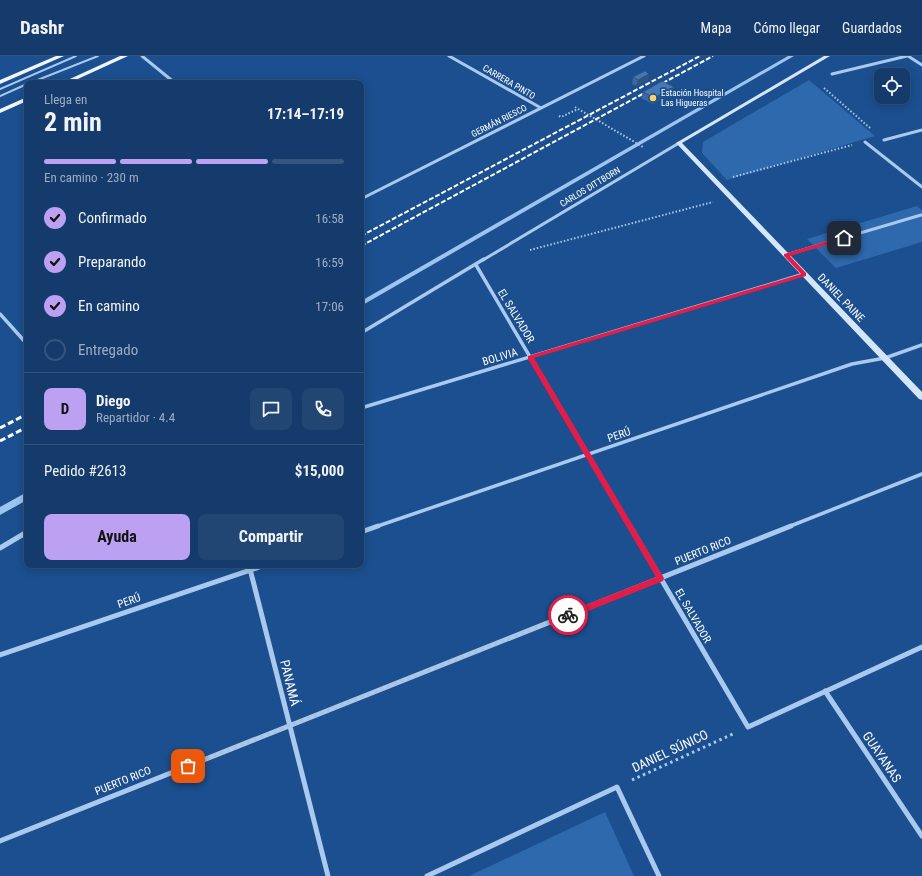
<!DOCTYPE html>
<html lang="es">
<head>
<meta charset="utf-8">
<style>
  :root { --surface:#143b6b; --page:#214673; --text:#f1f3f6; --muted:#9dadc1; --line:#33557e; --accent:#bca0f2 }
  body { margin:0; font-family:"Roboto Condensed",sans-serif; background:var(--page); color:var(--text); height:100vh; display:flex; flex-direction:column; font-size:15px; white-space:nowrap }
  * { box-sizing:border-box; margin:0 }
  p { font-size:13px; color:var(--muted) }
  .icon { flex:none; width:22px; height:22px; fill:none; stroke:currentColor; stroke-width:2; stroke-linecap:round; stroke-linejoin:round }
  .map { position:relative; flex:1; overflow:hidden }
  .panel { position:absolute; left:24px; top:24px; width:340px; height:488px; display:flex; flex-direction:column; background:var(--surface); border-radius:8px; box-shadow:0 2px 10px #0003,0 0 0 1px var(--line) }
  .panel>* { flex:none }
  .controls { position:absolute; left:874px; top:12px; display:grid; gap:8px }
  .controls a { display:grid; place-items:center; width:36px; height:36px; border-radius:8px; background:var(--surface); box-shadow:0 2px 10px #0003,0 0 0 1px var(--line); font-size:20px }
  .pin { position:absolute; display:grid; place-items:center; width:34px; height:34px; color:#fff; margin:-17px; border-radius:8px; box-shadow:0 2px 6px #0006 }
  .courier { position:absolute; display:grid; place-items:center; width:40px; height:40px; margin:-20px; border:3px solid #e11d48; border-radius:50%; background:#fff; color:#222; box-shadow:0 1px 5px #0007 }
  .overview em { font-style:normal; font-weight:700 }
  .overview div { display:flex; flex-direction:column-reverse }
  .overview { display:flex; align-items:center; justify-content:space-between; height:68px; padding:0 20px }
  h1 { font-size:26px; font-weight:700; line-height:30px }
  .bar { display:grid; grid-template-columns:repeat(4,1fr); gap:6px 4px; align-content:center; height:48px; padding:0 20px }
  .bar i { height:5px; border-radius:3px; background:var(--line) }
  .bar .selected { background:var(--accent) }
  .bar p { grid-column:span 4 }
  .line { display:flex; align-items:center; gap:10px; padding:0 20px; border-top:1px solid var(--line) }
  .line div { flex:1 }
  .round { display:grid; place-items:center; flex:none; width:42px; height:42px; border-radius:8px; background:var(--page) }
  ol { padding:0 20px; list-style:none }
  li { display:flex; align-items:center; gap:12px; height:44px }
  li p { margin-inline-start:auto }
  li .icon { padding:4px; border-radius:50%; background:var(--accent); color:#111; stroke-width:4 }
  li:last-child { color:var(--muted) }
  li i { width:22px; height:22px; border:2px solid var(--line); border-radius:50% }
  .action { display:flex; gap:8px; margin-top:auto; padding:8px 20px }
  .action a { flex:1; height:46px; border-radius:8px; background:var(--accent); color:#111; font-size:16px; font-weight:700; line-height:46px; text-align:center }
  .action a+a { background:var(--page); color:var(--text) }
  header { display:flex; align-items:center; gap:24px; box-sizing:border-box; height:56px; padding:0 20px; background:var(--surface); border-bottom:1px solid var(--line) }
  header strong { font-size:19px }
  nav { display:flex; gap:22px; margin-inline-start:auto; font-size:14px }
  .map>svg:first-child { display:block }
  .green { fill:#2e69ad }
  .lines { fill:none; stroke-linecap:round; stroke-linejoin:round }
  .stream { fill:#9cc4f0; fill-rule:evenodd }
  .path-far1 { stroke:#a9c9ee; stroke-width:2; stroke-dasharray:1.5 2; stroke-linecap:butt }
  .path { stroke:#a9c9ee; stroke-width:3; stroke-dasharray:2.5 3.5; stroke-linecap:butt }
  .lane { stroke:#a9c9ee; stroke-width:2 }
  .street-far2 { stroke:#a9c9ee; stroke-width:3 }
  .street-far1 { stroke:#a9c9ee; stroke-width:3.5 }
  .street { stroke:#a9c9ee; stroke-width:5 }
  .secondary { fill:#d6e6fa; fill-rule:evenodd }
  .primary { fill:#f0f6ff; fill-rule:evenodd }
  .rail-far1 { stroke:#fff; stroke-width:2; stroke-dasharray:5 2; stroke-linecap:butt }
  .rail { stroke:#fff; stroke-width:3; stroke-dasharray:6 3; stroke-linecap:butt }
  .wall { fill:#3a679d }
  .shaded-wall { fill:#305480 }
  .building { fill:#4478b7; stroke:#305480 }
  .route { fill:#e11d48 }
  .done { stroke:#afc1d8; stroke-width:4; stroke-dasharray:0 7.2 }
  .poi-dot { fill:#ffd166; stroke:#1b4f8f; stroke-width:1.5 }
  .labels { text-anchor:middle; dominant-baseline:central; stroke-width:3.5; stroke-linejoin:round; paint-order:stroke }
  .far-street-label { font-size:9px; fill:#fff; stroke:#1b4f8f }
  .far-poi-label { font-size:9px; fill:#fff; stroke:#1b4f8f; text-anchor:start }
  .street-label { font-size:11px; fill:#fff; stroke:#1b4f8f }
  .near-street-label { font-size:13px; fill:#fff; stroke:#1b4f8f }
</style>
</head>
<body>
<header>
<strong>Dashr</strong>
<nav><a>Mapa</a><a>Cómo llegar</a><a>Guardados</a></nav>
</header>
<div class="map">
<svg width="922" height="820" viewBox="0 0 922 820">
  <rect width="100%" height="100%" fill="#1b4f8f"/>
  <!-- green -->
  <path class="green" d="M809 24 875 80 727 124 702 97 703 86Z
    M917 150 922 154V186L836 212 807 183Z
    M605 756 634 820H469Z"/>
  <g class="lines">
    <!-- stream -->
    <path class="stream" d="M788 0H794L361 250V245Z
      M27 436V444L0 459V451Z"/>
    <!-- path-far1 -->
    <path class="path-far1" d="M824 32 870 72
      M575 51 643 91
      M559 60 561 61 578 53
      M733 121 852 89
      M530 194 713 146"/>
    <!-- path -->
    <path class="path" d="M632 724 735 677"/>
    <!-- lane -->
    <path class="lane" d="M30 27 98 0
      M0 33 76 0
      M0 40 27 28"/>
    <!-- street-far2 -->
    <path class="street-far2" d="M142 0 175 27
      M449 0 541 52
      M908 0 922 9
      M832 18 907 0
      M884 84 922 74
      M865 86 922 131
      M361 143 644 0
      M786 199 921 159
      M483 204 679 87"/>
    <!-- street-far1 -->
    <path class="street-far1" d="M476 209 630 471
      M0 258 27 288
      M361 277 484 203
      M361 352 804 218
      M375 471 852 308 885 302 922 289
      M788 471 922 418"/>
    <!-- street -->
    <path class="street" d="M630 470 748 671 922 591
      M361 476 378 470
      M0 492 27 476
      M249 509 328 820
      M0 599 265 509
      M825 635 922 780
      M0 785 791 470
      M427 820 617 731 659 820"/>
    <!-- secondary -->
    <path class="secondary" d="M824 0H830L682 87 922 336V344L919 343 676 87Z"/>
    <!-- primary -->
    <path class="primary" d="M56 0H64L0 28V24Z
      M120 0H128L69 27H61Z
      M27 41V45L0 57V53Z"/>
    <!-- rail-far1 -->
    <path class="rail-far1" d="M361 180 700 0
      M361 190 713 0"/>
    <!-- rail -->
    <path class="rail" d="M0 372 27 358
      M0 385 27 371"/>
  </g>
  <!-- wall -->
  <path class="wall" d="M633 21 648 24 636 30 632 28Z
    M674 31 673 37 653 48 641 42 643 36Z"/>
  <!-- shaded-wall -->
  <path class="shaded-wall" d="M649 18 648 24 636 30 638 24Z
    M674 31 673 37 653 48 654 42Z"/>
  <!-- building -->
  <path class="building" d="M645 15 649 18 638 24 633 21Z
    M662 25 674 31 654 42 643 36Z"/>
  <!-- route -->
  <path class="route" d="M844 180 846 181V183L790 200 806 217V220L534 302 664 522 663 525 568 563 565 562V557L656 521 528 303V300L801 218 784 200V198Z"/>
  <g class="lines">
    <!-- done -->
    <path class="done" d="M188 710 568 559"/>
  </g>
  <!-- markers -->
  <circle class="poi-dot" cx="653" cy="42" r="4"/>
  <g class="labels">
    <!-- far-street labels -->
    <g class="far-street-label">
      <text transform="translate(509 26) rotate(30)">CARRERA PINTO</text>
      <text transform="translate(499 65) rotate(-27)">GERMÁN RIESCO</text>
      <text transform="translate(590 131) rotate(-31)">CARLOS DITTBORN</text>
    </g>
    <!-- far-poi labels -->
    <g class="far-poi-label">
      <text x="661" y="37">Estación Hospital<tspan x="661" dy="10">Las Higueras</tspan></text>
    </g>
    <!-- street labels -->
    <g class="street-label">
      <text transform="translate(841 242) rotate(46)">DANIEL PAINE</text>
      <text transform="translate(516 260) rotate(59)">EL SALVADOR</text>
      <text transform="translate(500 301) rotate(-17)">BOLIVIA</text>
      <text transform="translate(619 379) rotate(-19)">PERÚ</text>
      <text transform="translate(703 495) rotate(-22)">PUERTO RICO</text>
      <text transform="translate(129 545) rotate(-19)">PERÚ</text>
      <text transform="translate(693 560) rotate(60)">EL SALVADOR</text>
      <text transform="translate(123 725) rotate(-22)">PUERTO RICO</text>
    </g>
    <!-- near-street labels -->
    <g class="near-street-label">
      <text transform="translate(290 627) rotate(76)">PANAMÁ</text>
      <text transform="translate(670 695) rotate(-25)">DANIEL SÚNICO</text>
      <text transform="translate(882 701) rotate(56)">GUAYANAS</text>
    </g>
  </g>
</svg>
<div class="controls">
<a><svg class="icon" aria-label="locate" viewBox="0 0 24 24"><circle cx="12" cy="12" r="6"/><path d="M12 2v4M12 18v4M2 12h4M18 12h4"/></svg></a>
</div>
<div class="pin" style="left:188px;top:710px;background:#ea580c"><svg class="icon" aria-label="bag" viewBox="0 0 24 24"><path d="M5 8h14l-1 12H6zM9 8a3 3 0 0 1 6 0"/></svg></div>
<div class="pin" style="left:844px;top:182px;background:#1f2937"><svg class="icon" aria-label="home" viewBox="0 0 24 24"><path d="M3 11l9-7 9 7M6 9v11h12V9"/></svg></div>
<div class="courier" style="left:568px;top:559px"><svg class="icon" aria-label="bike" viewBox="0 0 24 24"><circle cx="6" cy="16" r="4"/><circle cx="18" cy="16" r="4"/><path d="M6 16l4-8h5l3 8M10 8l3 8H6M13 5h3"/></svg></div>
<section class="panel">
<div class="overview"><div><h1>2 min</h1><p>Llega en</p></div><em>17:14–17:19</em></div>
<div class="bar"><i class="selected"></i><i class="selected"></i><i class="selected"></i><i></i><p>En camino · 230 m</p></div>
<ol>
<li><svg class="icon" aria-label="check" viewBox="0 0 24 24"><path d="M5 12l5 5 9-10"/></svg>Confirmado<p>16:58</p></li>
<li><svg class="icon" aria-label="check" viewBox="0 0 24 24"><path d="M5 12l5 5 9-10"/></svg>Preparando<p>16:59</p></li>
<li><svg class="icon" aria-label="check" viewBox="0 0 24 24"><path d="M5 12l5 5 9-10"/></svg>En camino<p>17:06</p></li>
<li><i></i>Entregado</li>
</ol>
<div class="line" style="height:72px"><b class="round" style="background:var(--accent);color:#111">D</b><div><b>Diego</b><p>Repartidor · 4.4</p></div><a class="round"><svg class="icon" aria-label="chat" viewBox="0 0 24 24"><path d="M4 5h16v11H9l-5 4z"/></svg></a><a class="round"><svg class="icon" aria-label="phone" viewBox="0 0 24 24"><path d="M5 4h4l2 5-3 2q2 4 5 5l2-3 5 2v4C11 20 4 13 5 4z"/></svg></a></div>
<div class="line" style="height:52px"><div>Pedido #2613</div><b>$15,000</b></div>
<div class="action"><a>Ayuda</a><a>Compartir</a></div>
</section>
</div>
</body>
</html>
